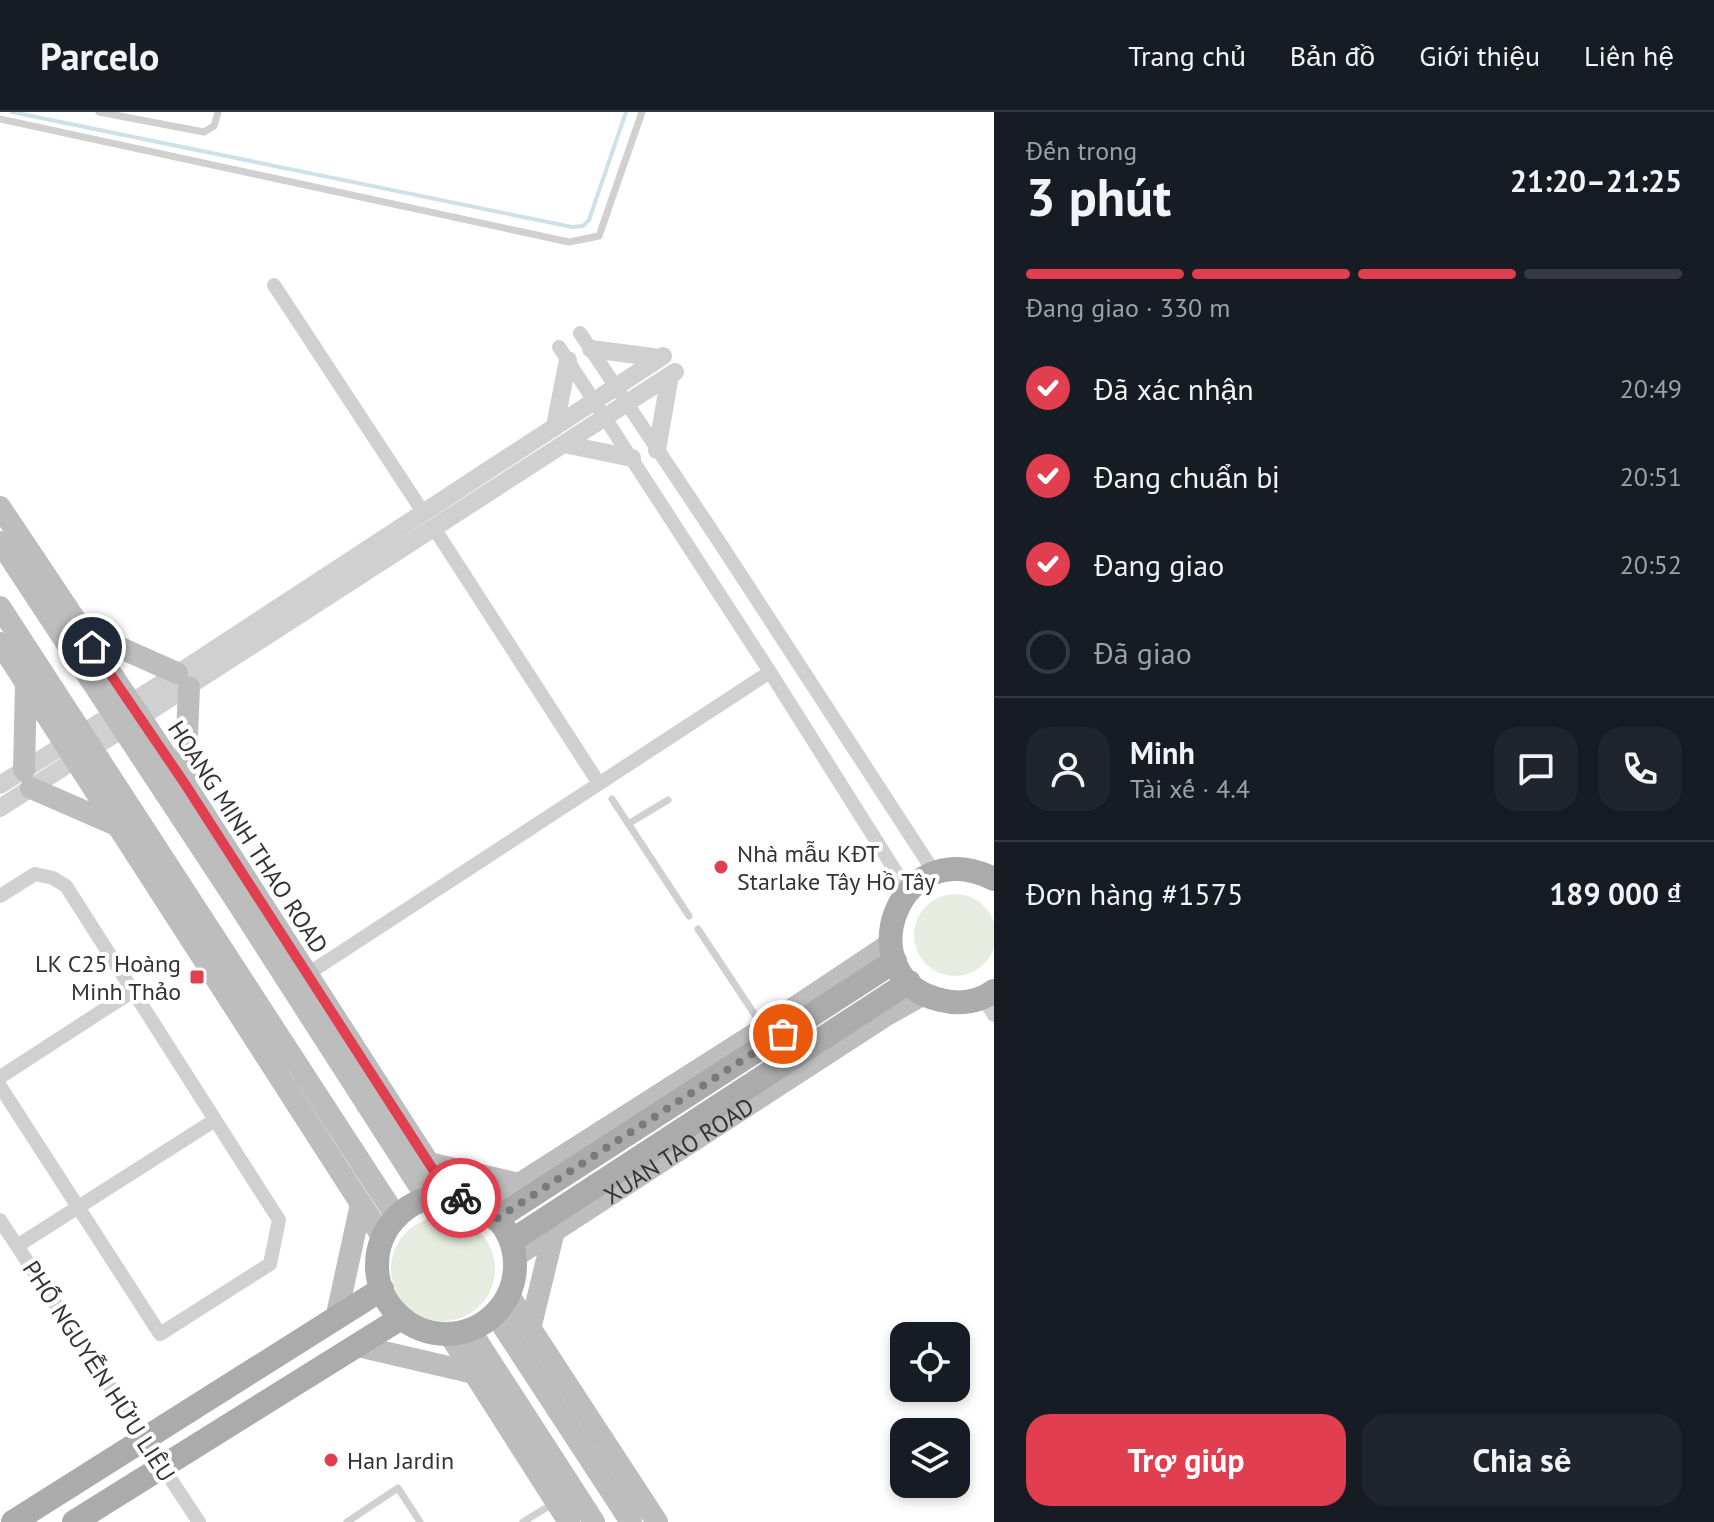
<!DOCTYPE html>
<html lang="vi">
<head>
<meta charset="utf-8">
<style>
  :root { --surface:#171b24; --page:#20242c; --text:#f1f3f6; --muted:#9ea1a6; --line:#363941; --accent:#e13e50 }
  body { margin:0; font-family:"PT Sans",sans-serif; background:var(--page); color:var(--text); height:100vh; display:flex; flex-direction:column; font-size:30px; white-space:nowrap }
  * { box-sizing:border-box; margin:0 }
  p { font-size:26px; color:var(--muted) }
  .icon { flex:none; width:44px; height:44px; fill:none; stroke:currentColor; stroke-width:2; stroke-linecap:round; stroke-linejoin:round }
  .map { position:relative; flex:1; overflow:hidden }
  .panel { display:flex; flex-direction:column; background:var(--surface); width:720px }
  .panel>* { flex:none }
  .controls { position:absolute; left:890px; top:1210px; display:grid; gap:16px }
  .controls a { display:grid; place-items:center; width:80px; height:80px; border-radius:16px; background:var(--surface); box-shadow:0 4px 12px #0003; font-size:40px }
  .pin { position:absolute; display:grid; place-items:center; width:68px; height:68px; color:#fff; margin:-34px; border:4px solid #fff; border-radius:50%; box-shadow:0 2px 8px #0007 }
  .courier { position:absolute; display:grid; place-items:center; width:80px; height:80px; margin:-40px; border:6px solid #e13e50; border-radius:50%; background:#fff; color:#222; box-shadow:0 2px 10px #0007 }
  .overview em { font-style:normal; font-weight:800 }
  .overview div { display:flex; flex-direction:column-reverse }
  .overview { display:flex; align-items:center; justify-content:space-between; height:136px; padding:0 32px }
  h1 { font-size:52px; font-weight:800; line-height:60px }
  .bar { display:grid; grid-template-columns:repeat(4,1fr); gap:12px 8px; align-content:center; height:96px; padding:0 32px }
  .bar i { height:10px; border-radius:6px; background:var(--line) }
  .bar .on { background:var(--accent) }
  .bar p { grid-column:span 4 }
  .line { display:flex; align-items:center; gap:20px; padding:0 32px; border-top:2px solid var(--line) }
  .line div { flex:1 }
  .round { display:grid; place-items:center; flex:none; width:84px; height:84px; border-radius:24px; background:var(--page) }
  ol { padding:0 32px; list-style:none }
  li { display:flex; align-items:center; gap:24px; height:88px }
  li p { margin-inline-start:auto }
  li .icon { padding:8px; border-radius:50%; background:var(--accent); color:#fff; stroke-width:4 }
  li:last-child { color:var(--muted) }
  li i { width:44px; height:44px; border:4px solid var(--line); border-radius:50% }
  .button { display:flex; gap:16px; margin-top:auto; padding:16px 32px }
  .button a { flex:1; height:92px; border-radius:24px; background:var(--accent); color:#fff; font-size:32px; font-weight:800; line-height:92px; text-align:center }
  .button a+a { background:var(--page); color:var(--text) }
  header { display:flex; align-items:center; gap:48px; box-sizing:border-box; height:112px; padding:0 40px; background:var(--surface); border-bottom:2px solid var(--line) }
  header strong { font-size:38px }
  nav { display:flex; gap:44px; margin-inline-start:auto; font-size:28px }
  main { display:flex; flex:1; min-height:0 }
  .map>svg:first-child { display:block }
  .green { fill:#e6ecdf }
  .lines { fill:none; stroke-linecap:round; stroke-linejoin:round }
  .stream { stroke:#cde1eb; stroke-width:4 }
  .service { stroke:#d0d0d0; stroke-width:7 }
  .minor { stroke:#d0d0d0; stroke-width:14 }
  .tertiary { stroke:#d0d0d0; stroke-width:18 }
  .secondary { stroke:#bdbdbd; stroke-width:22 }
  .primary { stroke:#ababab; stroke-width:24 }
  .done { stroke:#7a7a7a; stroke-width:8; stroke-dasharray:0 14.4 }
  .route { stroke:#e13e50; stroke-width:10 }
  .poi-dot { fill:#e13e50; stroke:#fff; stroke-width:3 }
  .labels { text-anchor:middle; dominant-baseline:central; stroke-width:8; stroke-linejoin:round; paint-order:stroke }
  .street-label { font-size:24px; fill:#333; stroke:#fff }
  .poi-label { font-size:24px; fill:#333; stroke:#fff; text-anchor:start }
</style>
</head>
<body>
<header>
<strong>Parcelo</strong>
<nav><a>Trang chủ</a><a>Bản đồ</a><a>Giới thiệu</a><a>Liên hệ</a></nav>
</header>
<main>
<div class="map">
<svg width="994" height="1410" viewBox="0 0 994 1410">
  <rect width="100%" height="100%" fill="#fff"/>
  <!-- green -->
  <path class="green" d="M914 823a41 41 0 1 1 82 0a41 41 0 1 1-82 0Z
    M391 1157a52 52 0 1 1 104 0a52 52 0 1 1-104 0Z"/>
  <g class="lines">
    <!-- stream -->
    <path class="stream" d="M12 0 572 115 583 114 589 108 626 0"/>
    <!-- service -->
    <path class="service" d="M99 0 204 20 214 14 218 0
      M0 7 569 130 599 124 642 0
      M612 687 689 804
      M628 712 668 688
      M698 817 763 915
      M347 1410 398 1376 420 1410
      M523 1410 554 1391"/>
    <!-- minor -->
    <path class="minor" d="M274 173 423 400
      M580 221 718 428 934 760
      M559 235 770 560 908 779
      M434 416 598 670
      M0 784 35 762 53 766 66 774 279 1108 270 1152 160 1222 0 974
      M306 863 770 560
      M982 885 994 903
      M0 965 133 879
      M0 1108 199 1410
      M17 1134 215 1008"/>
    <!-- tertiary -->
    <path class="tertiary" d="M591 237 660 246
      M555 314 568 248
      M564 332 632 346
      M657 338 670 263
      M0 673 186 556 663 244
      M0 696 675 260"/>
    <!-- secondary -->
    <g class="secondary">
      <path d="M0 395 185 672 450 1084"/>
      <path d="M0 430 235 787 427 1086"/>
      <path d="M0 495 397 1106"/>
      <path d="M80 518 177 561"/>
      <path d="M0 531 383 1126"/>
      <path d="M24 658 26 573"/>
      <path d="M185 672 189 575"/>
      <path d="M31 676 116 713"/>
      <path d="M429 1051 519 1072"/>
      <path d="M483 1095 764 916 890 832"/>
      <path id="s1" d="M514 1145 885 904 924 882"/>
      <path d="M508 1182 657 1410"/>
      <path d="M495 1202 631 1410"/>
      <path d="M336 1207 361 1092"/>
      <path d="M530 1217 554 1119"/>
      <path d="M470 1218 594 1410"/>
      <path d="M449 1222 569 1410"/>
      <path d="M358 1234 474 1261"/>
    </g>
    <!-- primary -->
    <path class="primary" d="M994 767C896 718 847 867 941 888 960 893 979 890 994 879
      M377 1153a69 69 0 1 1 138 0a69 69 0 1 1-138 0Z
      M496 1107 895 849
      M511 1129 909 870
      M13 1410 382 1177
      M74 1410 401 1206"/>
  </g>
  <g class="lines">
    <!-- done -->
    <path class="done" d="M461 1086 483 1095 496 1107 783 922"/>
    <!-- route -->
    <path class="route" d="M92 535 185 672 450 1084 461 1086"/>
  </g>
  <!-- markers -->
  <g class="poi-dot">
    <circle cx="721" cy="755" r="8"/>
    <rect x="189" y="857" width="16" height="16" rx="4"/>
    <circle cx="331" cy="1348" r="8"/>
  </g>
  <g class="labels">
    <!-- street labels -->
    <g class="street-label">
      <text transform="translate(248 725) rotate(57)">HOANG MINH THAO ROAD</text>
      <text stroke="none"><textPath href="#s1" startOffset="196">XUAN TAO ROAD</textPath></text>
      <text transform="translate(99 1259) rotate(57)">PHỐ NGUYỄN HỮU LIÊU</text>
    </g>
    <!-- poi labels -->
    <g class="poi-label">
      <text x="737" y="741">Nhà mẫu KĐT<tspan x="737" dy="28">Starlake Tây Hồ Tây</tspan></text>
      <text x="181" y="851" text-anchor="end">LK C25 Hoàng<tspan x="181" dy="28">Minh Thảo</tspan></text>
      <text x="347" y="1348">Han Jardin</text>
    </g>
  </g>
</svg>
<div class="controls">
<a><svg class="icon" aria-label="locate" viewBox="0 0 24 24"><circle cx="12" cy="12" r="6"/><path d="M12 2v4M12 18v4M2 12h4M18 12h4"/></svg></a>
<a><svg class="icon" aria-label="layers" viewBox="0 0 24 24"><path d="M12 4l9 5-9 5-9-5zM3 14l9 5 9-5"/></svg></a>
</div>
<div class="pin" style="left:783px;top:922px;background:#ea580c"><svg class="icon" aria-label="bag" viewBox="0 0 24 24"><path d="M5 8h14l-1 12H6zM9 8a3 3 0 0 1 6 0"/></svg></div>
<div class="pin" style="left:92px;top:535px;background:#1f2937"><svg class="icon" aria-label="home" viewBox="0 0 24 24"><path d="M3 11l9-7 9 7M6 9v11h12V9"/></svg></div>
<div class="courier" style="left:461px;top:1086px"><svg class="icon" aria-label="bike" viewBox="0 0 24 24"><circle cx="6" cy="16" r="4"/><circle cx="18" cy="16" r="4"/><path d="M6 16l4-8h5l3 8M10 8l3 8H6M13 5h3"/></svg></div>
</div>
<section class="panel">
<div class="overview"><div><h1>3 phút</h1><p>Đến trong</p></div><em>21:20–21:25</em></div>
<div class="bar"><i class="on"></i><i class="on"></i><i class="on"></i><i></i><p>Đang giao · 330 m</p></div>
<ol>
<li><svg class="icon" aria-label="check" viewBox="0 0 24 24"><path d="M5 12l5 5 9-10"/></svg>Đã xác nhận<p>20:49</p></li>
<li><svg class="icon" aria-label="check" viewBox="0 0 24 24"><path d="M5 12l5 5 9-10"/></svg>Đang chuẩn bị<p>20:51</p></li>
<li><svg class="icon" aria-label="check" viewBox="0 0 24 24"><path d="M5 12l5 5 9-10"/></svg>Đang giao<p>20:52</p></li>
<li><i></i>Đã giao</li>
</ol>
<div class="line" style="height:144px"><a class="round"><svg class="icon" aria-label="person" viewBox="0 0 24 24"><circle cx="12" cy="8" r="4"/><path d="M4 21q1-7 8-7t8 7"/></svg></a><div><b>Minh</b><p>Tài xế · 4.4</p></div><a class="round"><svg class="icon" aria-label="chat" viewBox="0 0 24 24"><path d="M4 5h16v11H9l-5 4z"/></svg></a><a class="round"><svg class="icon" aria-label="phone" viewBox="0 0 24 24"><path d="M5 4h4l2 5-3 2q2 4 5 5l2-3 5 2v4C11 20 4 13 5 4z"/></svg></a></div>
<div class="line" style="height:104px"><div>Đơn hàng #1575</div><b>189 000 ₫</b></div>
<div class="button"><a>Trợ giúp</a><a>Chia sẻ</a></div>
</section>
</main>
</body>
</html>
